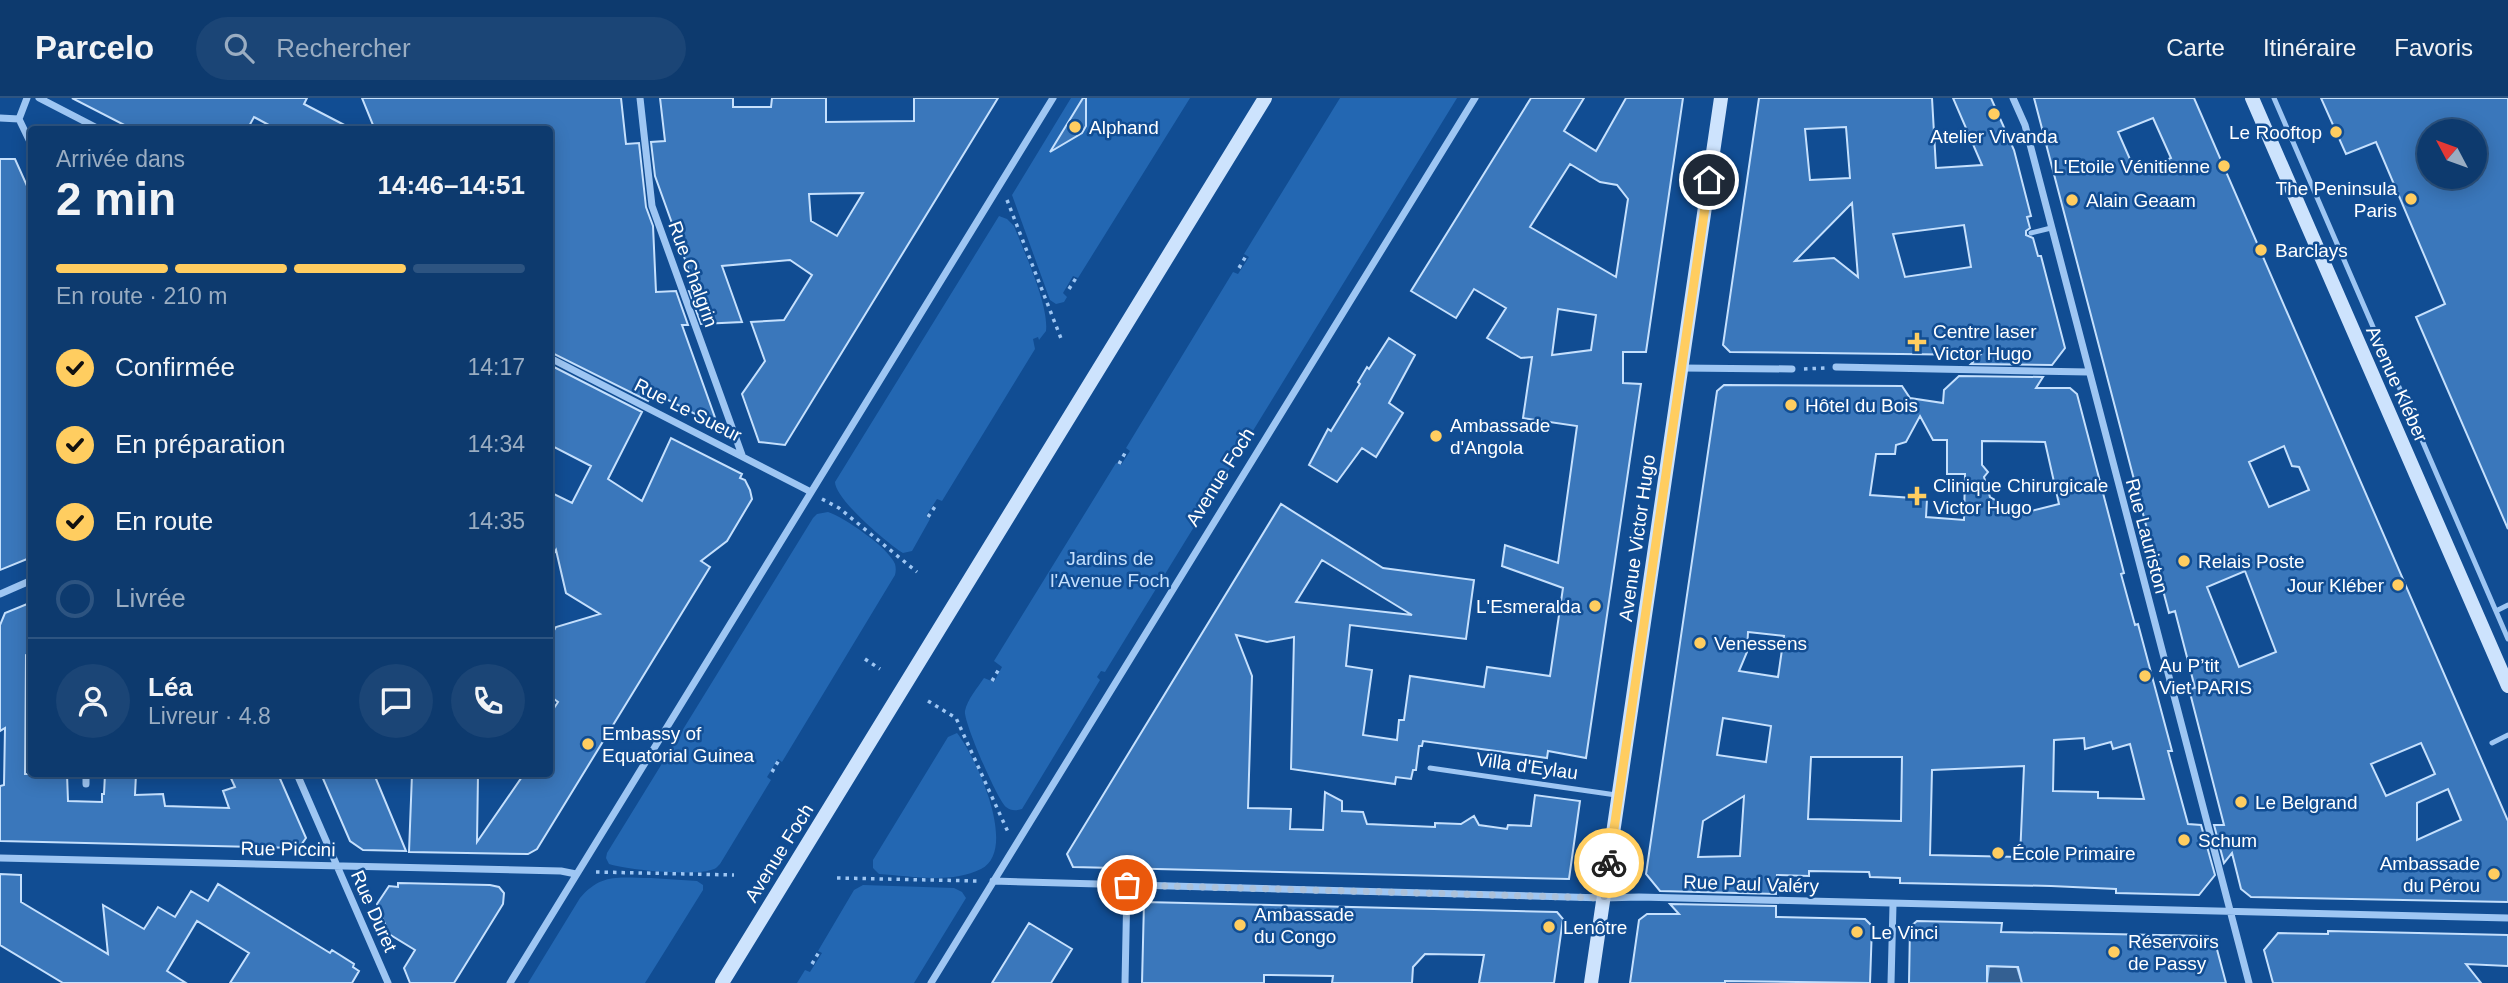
<!DOCTYPE html>
<html lang="fr">
<head>
<meta charset="utf-8">
<style>
  :root { --surface:#0d3a6e; --page:#1b4576; --text:#f1f3f6; --muted:#9aadc2; --line:#2d5481; --accent:#ffcd60 }
  body { margin:0; font-family:Arial,sans-serif; background:var(--page); color:var(--text); height:100vh; display:flex; flex-direction:column; font-size:26px; white-space:nowrap }
  * { box-sizing:border-box; margin:0 }
  p { font-size:23px; color:var(--muted) }
  .icon { flex:none; width:38px; height:38px; fill:none; stroke:currentColor; stroke-width:2; stroke-linecap:round; stroke-linejoin:round }
  .map { position:relative; flex:1; overflow:hidden }
  .side { position:absolute; left:28px; top:28px; width:525px; height:651px; display:flex; flex-direction:column; background:var(--surface); border-radius:7px; box-shadow:0 4px 18px #0003,0 0 0 2px var(--line) }
  .side>* { flex:none }
  .needle { width:46px; rotate:311deg }
  .fabs { position:absolute; left:2417px; top:21px; display:grid; gap:14px }
  .fabs a { display:grid; place-items:center; width:70px; height:70px; border-radius:50%; background:var(--surface); box-shadow:0 4px 18px #0003,0 0 0 2px var(--line); font-size:35px }
  .pin { position:absolute; display:grid; place-items:center; width:60px; height:60px; color:#fff; margin:-30px; border:4px solid #fff; border-radius:50%; box-shadow:0 2px 7px #0007 }
  .courier { position:absolute; display:grid; place-items:center; width:70px; height:70px; margin:-35px; border:5px solid #ffcd60; border-radius:50%; background:#fff; color:#222; box-shadow:0 2px 9px #0007 }
  .overview em { font-style:normal; font-weight:600 }
  .overview div { display:flex; flex-direction:column-reverse }
  .overview { display:flex; align-items:center; justify-content:space-between; height:119px; padding:0 28px }
  h1 { font-size:46px; font-weight:600; line-height:52px }
  .bar { display:grid; grid-template-columns:repeat(4,1fr); gap:10px 7px; align-content:center; height:84px; padding:0 28px }
  .bar i { height:9px; border-radius:5px; background:var(--line) }
  .bar .selected { background:var(--accent) }
  .bar p { grid-column:span 4 }
  .line { display:flex; align-items:center; gap:18px; padding:0 28px; border-top:2px solid var(--line) }
  .line div { flex:1 }
  .round { display:grid; place-items:center; flex:none; width:74px; height:74px; border-radius:37px; background:var(--page) }
  ol { padding:0 28px; list-style:none }
  li { display:flex; align-items:center; gap:21px; height:77px }
  li p { margin-inline-start:auto }
  li .icon { padding:7px; border-radius:50%; background:var(--accent); color:#111; stroke-width:4 }
  li:last-child { color:var(--muted) }
  li i { width:38px; height:38px; border:4px solid var(--line); border-radius:50% }
  header { display:flex; align-items:center; gap:42px; box-sizing:border-box; height:98px; padding:0 35px; background:var(--surface); border-bottom:2px solid var(--line) }
  header strong { font-size:33px }
  nav { display:flex; gap:38px; margin-inline-start:auto; font-size:24px }
  .search { width:490px; height:63px; background:var(--page); display:flex; align-items:center; gap:18px; box-sizing:border-box; padding:0 24px; border-radius:38px; color:var(--muted); font-size:26px }
  .map>svg:first-child { display:block }
  .green { fill:#2367b2 }
  .water { fill:#346092; stroke:#8fc2f6; stroke-width:2 }
  .building { fill:#3a77bb; stroke:#c5e0fd; stroke-width:2; fill-rule:evenodd }
  .lines { fill:none; stroke-linecap:round; stroke-linejoin:round }
  .path { stroke:#9ec6f3; stroke-width:3.5; stroke-dasharray:3.5 5; stroke-linecap:butt }
  .lane { stroke:#9ec6f3; stroke-width:5 }
  .street { stroke:#9ec6f3; stroke-width:7 }
  .secondary { stroke:#cde3fd; stroke-width:14 }
  .done { stroke:#acc1d9; stroke-width:7; stroke-dasharray:0 12.6 }
  .route { stroke:#ffcd60; stroke-width:9 }
  .poi-dot { fill:#ffcd60; stroke:#114d93; stroke-width:2.5 }
  .labels { text-anchor:middle; dominant-baseline:central; stroke-width:5; stroke-linejoin:round; paint-order:stroke }
  .poi-label { font-size:19px; fill:#fff; stroke:#114d93; text-anchor:start }
  .street-label { font-size:19px; fill:#fff; stroke:#114d93 }
  .park-label { font-size:19px; fill:#c5e0fd; stroke:#114d93 }
</style>
</head>
<body>
<header>
<strong>Parcelo</strong>
<div class="search"><svg class="icon" aria-label="search" viewBox="0 0 24 24"><circle cx="10" cy="10" r="6"/><path d="M15 15l6 6"/></svg>Rechercher</div>
<nav><a>Carte</a><a>Itinéraire</a><a>Favoris</a></nav>
</header>
<div class="map">
<svg width="2508" height="885" viewBox="0 0 2508 885">
  <rect width="100%" height="100%" fill="#114d93"/>
  <!-- green -->
  <path class="green" d="M1071 0H1190L1078 180 1073 178 1063 195 1067 199 1064 204 1056 206 1050 202 1012 97Z
    M1340 0H1457L1105 574 1101 573 1097 579 1100 582 1022 711C1016 713 1011 713 1006 709 998 703 963 623 965 613 967 602 978 589 984 580L994 584 1002 569 994 563 1116 365 1121 367 1130 353 1126 350 1233 174 1238 176 1249 159 1244 156Z
    M999 118 1007 121 1014 128C1024 154 1049 207 1046 233L1039 242 1038 239 1033 241 1035 251 942 403 937 401 926 418 930 421 912 453 903 455C888 446 835 401 835 384Z
    M828 414C844 419 889 450 895 466 896 470 896 473 895 477L782 664 778 661 767 679 771 682 720 766C717 769 716 771 711 772 694 778 626 772 609 766L606 760 607 755 813 420 817 416Z
    M957 635C976 659 1019 752 981 771 952 786 910 778 879 776L873 770V762L948 639Z
    M651 780 697 783 703 787V792L645 885H528L580 800C602 774 620 780 651 780Z
    M863 787 954 790 962 794 966 800 914 885H797L805 872 810 874 822 855 818 853 854 792Z"/>
  <!-- water -->
  <path class="water" d="M1989 868 2017 869 2022 885H1987Z"/>
  <!-- building -->
  <path class="building" d="M72 0H307L304 6 354 32H278L254 19 247 32H134Z
    M362 0H621L626 46 639 45 646 109 653 128 656 194 676 193 688 227H682L718 328 653 294 648 303 550 254V32H375Z
    M660 0H733V9H771L772 0H826V24L914 23V0H998L785 347 759 344 742 296 765 263 751 224 784 222 812 177 790 162 722 168 742 224 701 226 689 193 696 192 655 78 651 44 665 43ZM863 95 837 138 811 123 809 96Z
    M1083 0H1086V28L1082 35 1050 54Z
    M1531 0H1584L1564 33 1596 53 1626 0H1683L1646 254H1623V285L1641 286 1586 660 1548 653 1547 660 1423 643 1422 648H1419L1416 672H1413L1411 681 1396 679 1395 686 1291 671 1294 539 1267 544 1236 537 1252 578 1248 710 1291 711 1290 731 1323 732 1325 694 1342 703V713L1363 714 1367 726 1435 729V725L1461 726 1474 718 1479 727 1507 731 1508 727 1531 728 1535 697 1580 703 1569 781 1073 769 1067 756 1281 406 1383 470 1474 482 1466 541 1350 527 1346 568 1372 572 1363 637 1397 642 1399 622H1404L1410 578 1484 589 1487 569 1550 578 1563 490 1502 468 1505 447 1558 465 1577 328 1523 320 1532 259 1521 260 1487 240 1506 210 1474 191 1456 220 1411 193ZM1570 66 1600 84 1617 87 1628 101 1616 179 1530 129ZM1558 211 1596 217 1591 252 1552 257ZM1322 462 1412 517 1296 504Z
    M1759 0H1932L1936 70 1982 67 1953 0H1991L2014 52 2031 118 2027 119 2030 130 2026 133V137L2033 140 2038 158H2041L2065 250 2052 267 1971 266 1980 257 1730 254 1723 247ZM1846 29 1850 80 1810 82 1805 31ZM1852 105 1858 179 1834 160 1795 163ZM1964 127 1971 169 1905 179 1893 136Z
    M2034 0H2194L2508 723V804L2251 799 2241 791 2232 755 2224 765 2214 727H2224L2189 591 2195 590 2175 513 2169 515ZM2153 20 2171 60 2136 75 2118 34ZM2284 348 2292 368 2299 369 2309 392 2269 409 2249 364ZM2245 473 2276 554 2239 569 2207 489ZM2421 645 2435 676 2386 698 2371 666ZM2448 691 2461 722 2417 742V705Z
    M2321 0H2508V431L2416 219 2445 206 2376 44 2346 56ZM2429 33H2474V79H2429Z
    M0 61H15L32 99V459L0 472Z
    M1389 240 1415 257 1389 305 1403 315 1376 359 1362 350 1337 384 1309 367 1328 331 1331 333 1360 286 1358 284 1367 269 1369 271Z
    M550 267 642 314 608 381 642 403 671 340 742 376 740 380 745 382 750 392 752 401 727 443 701 463 710 469 537 751 528 756 409 754 412 676H478L477 744 524 676H550V616L558 604 550 598V539L556 529 600 516 566 495 556 452 550 462V394L572 405 591 368 550 347Z
    M1959 278 2043 279 2036 290H2070L2077 296 2124 475 2121 476 2135 527 2138 526 2172 653H2168L2188 726 2201 727 2215 777 2199 797 2116 795V791L2051 788 1900 785V780L1870 779 1869 774 1809 773V778L1777 777 1776 796 1660 793 1646 776 1717 293 1724 287 1902 288 1910 300 1943 305 1944 292ZM1920 318 1933 342H1947V376H1965L1964 422 1926 419 1927 401 1870 397 1876 356H1895L1896 347 1906 344ZM1982 343 2045 344 2059 406 2019 416 1990 399 1984 379 1988 374 1982 367ZM1748 534 1784 538 1778 579 1739 573 1747 554ZM1723 620 1771 628 1766 664 1717 657ZM2084 640 2085 651 2111 644 2113 651 2130 646 2144 701 2098 700V694L2053 693 2054 642ZM1811 659H1902L1901 723 1808 721ZM2024 668 2020 759 1930 757 1932 672ZM1744 698 1740 758 1698 759 1703 723Z
    M32 504V556L26 557 25 676H67L68 703 102 704V696H104L105 676H136L135 697 163 696 165 708 229 710 223 693 235 689 229 676H278L306 740 299 750 0 743V688L4 687 5 630 0 633V527L5 515Z
    M321 676H374L406 753 363 752 350 743Z
    M0 776 21 777V804L108 856 103 807 144 831 158 809 175 819 191 793 208 803 218 786 330 855 332 852 354 866 353 869 359 873 352 885H230L249 855 197 823 167 873 186 885H63L0 847Z
    M398 785 490 787 499 789 504 795 503 806 454 885H410L404 870 415 852 389 836 377 806 389 788 398 789Z
    M1144 804 1557 814 1563 821 1554 885H1479L1484 857 1425 856 1413 869 1412 885H1332L1333 878 1264 877V885H1142Z
    M1670 806 1776 808V819L1865 821 1872 828 1870 885 1725 883V885H1630L1639 822 1647 816H1679Z
    M1917 823 2002 825 2001 834 2208 838 2215 844 2226 885H2022L2018 869 1987 868V885H1909L1910 829Z
    M1029 825 1072 851 1051 885H992Z
    M2328 833 2508 837V868L2466 866 2481 885H2273L2264 852 2278 835 2328 836Z"/>
  <g class="lines">
    <!-- path -->
    <path class="path" d="M1007 102 1062 243
      M1239 170 1246 158
      M1069 191 1076 180
      M1804 271 1825 270
      M1119 366 1125 355
      M822 401 839 410 917 474
      M928 419 936 407
      M865 561 880 571
      M992 583 999 571
      M928 603 956 620 1008 734
      M772 674 779 662
      M596 774 734 777
      M837 780 977 783
      M812 866 819 854"/>
    <!-- lane -->
    <path class="lane" d="M2274 0 2508 541
      M2031 135 2051 130
      M2496 513 2508 507
      M2492 645 2508 637
      M1430 670 1616 697"/>
    <!-- street -->
    <path class="street" d="M39 0 101 32
      M640 0 652 108 742 357
      M2013 0 2025 27 2249 885
      M0 20 19 21
      M19 21 32 48
      M19 21 27 0
      M550 260 811 394
      M1836 269 2088 274
      M1682 270 1792 271
      M0 496 32 482
      M297 676 388 885
      M86 686V676
      M0 760 561 773 576 776
      M993 783 1604 800 1639 799 2508 820
      M510 885 1053 0
      M931 885 1475 0
      M1125 885 1127 787
      M1891 885 1893 807"/>
    <!-- secondary -->
    <path class="secondary" d="M2252 0 2508 588
      M722 885 1265 0
      M1591 885 1721 0"/>
  </g>
  <g class="lines">
    <!-- done -->
    <path class="done" d="M1127 787 1604 800 1609 765"/>
    <!-- route -->
    <path class="route" d="M1609 765 1709 82"/>
  </g>
  <!-- markers -->
  <g class="poi-dot">
    <circle cx="1994" cy="16" r="7"/>
    <circle cx="1075" cy="29" r="7"/>
    <circle cx="2336" cy="34" r="7"/>
    <circle cx="2224" cy="68" r="7"/>
    <circle cx="2411" cy="101" r="7"/>
    <circle cx="2072" cy="102" r="7"/>
    <circle cx="2261" cy="152" r="7"/>
    <path d="M1913.5 233.5h7v7h7v7h-7v7h-7v-7h-7v-7h7z"/>
    <circle cx="1791" cy="307" r="7"/>
    <circle cx="1436" cy="338" r="7"/>
    <path d="M1913.5 387.5h7v7h7v7h-7v7h-7v-7h-7v-7h7z"/>
    <circle cx="2184" cy="463" r="7"/>
    <circle cx="2398" cy="487" r="7"/>
    <circle cx="1595" cy="508" r="7"/>
    <circle cx="1700" cy="545" r="7"/>
    <circle cx="2145" cy="578" r="7"/>
    <circle cx="588" cy="646" r="7"/>
    <circle cx="2241" cy="704" r="7"/>
    <circle cx="2184" cy="742" r="7"/>
    <circle cx="1998" cy="755" r="7"/>
    <circle cx="2494" cy="776" r="7"/>
    <circle cx="1240" cy="827" r="7"/>
    <circle cx="1549" cy="829" r="7"/>
    <circle cx="1857" cy="834" r="7"/>
    <circle cx="2114" cy="854" r="7"/>
  </g>
  <g class="labels">
    <!-- poi labels -->
    <g class="poi-label">
      <text x="1089" y="29">Alphand</text>
      <text x="2322" y="34" text-anchor="end">Le Rooftop</text>
      <text x="1994" y="38" text-anchor="middle">Atelier Vivanda</text>
      <text x="2210" y="68" text-anchor="end">L'Etoile Vénitienne</text>
      <text x="2397" y="90" text-anchor="end">The Peninsula<tspan x="2397" dy="22">Paris</tspan></text>
      <text x="2086" y="102">Alain Geaam</text>
      <text x="2275" y="152">Barclays</text>
      <text x="1933" y="233">Centre laser<tspan x="1933" dy="22">Victor Hugo</tspan></text>
      <text x="1805" y="307">Hôtel du Bois</text>
      <text x="1450" y="327">Ambassade<tspan x="1450" dy="22">d'Angola</tspan></text>
      <text x="1933" y="387">Clinique Chirurgicale<tspan x="1933" dy="22">Victor Hugo</tspan></text>
      <text x="2198" y="463">Relais Poste</text>
      <text x="2384" y="487" text-anchor="end">Jour Kléber</text>
      <text x="1581" y="508" text-anchor="end">L'Esmeralda</text>
      <text x="1714" y="545">Venessens</text>
      <text x="2159" y="567">Au P’tit<tspan x="2159" dy="22">Viet PARIS</tspan></text>
      <text x="602" y="635">Embassy of<tspan x="602" dy="22">Equatorial Guinea</tspan></text>
      <text x="2255" y="704">Le Belgrand</text>
      <text x="2198" y="742">Schum</text>
      <text x="2012" y="755">École Primaire</text>
      <text x="2480" y="765" text-anchor="end">Ambassade<tspan x="2480" dy="22">du Pérou</tspan></text>
      <text x="1254" y="816">Ambassade<tspan x="1254" dy="22">du Congo</tspan></text>
      <text x="1563" y="829">Lenôtre</text>
      <text x="1871" y="834">Le Vinci</text>
      <text x="2128" y="843">Réservoirs<tspan x="2128" dy="22">de Passy</tspan></text>
    </g>
    <!-- street labels -->
    <g class="street-label">
      <text transform="translate(693 176) rotate(70)">Rue Chalgrin</text>
      <text transform="translate(2397 286) rotate(66)">Avenue Kléber</text>
      <text transform="translate(688 312) rotate(27)">Rue Le Sueur</text>
      <text transform="translate(1220 379) rotate(-58)">Avenue Foch</text>
      <text transform="translate(2147 438) rotate(75)">Rue Lauriston</text>
      <text transform="translate(1637 440) rotate(-82)">Avenue Victor Hugo</text>
      <text transform="translate(1527 668) rotate(8)">Villa d'Eylau</text>
      <text transform="translate(288 751) rotate(1)">Rue Piccini</text>
      <text transform="translate(779 755) rotate(-58)">Avenue Foch</text>
      <text transform="translate(1751 786) rotate(2)">Rue Paul Valéry</text>
      <text transform="translate(374 813) rotate(66)">Rue Duret</text>
    </g>
    <!-- park labels -->
    <g class="park-label">
      <text x="1110" y="460">Jardins de<tspan x="1110" dy="22">l'Avenue Foch</tspan></text>
    </g>
  </g>
</svg>
<div class="fabs">
<a><svg class="needle" viewBox="-14 -14 28 28"><path d="M0-13l5 13h-10z" fill="#e53935"/><path d="M0 13l5-13h-10z" fill="#9aadc2"/></svg></a>
</div>
<div class="pin" style="left:1127px;top:787px;background:#ea580c"><svg class="icon" aria-label="bag" viewBox="0 0 24 24"><path d="M5 8h14l-1 12H6zM9 8a3 3 0 0 1 6 0"/></svg></div>
<div class="pin" style="left:1709px;top:82px;background:#1f2937"><svg class="icon" aria-label="home" viewBox="0 0 24 24"><path d="M3 11l9-7 9 7M6 9v11h12V9"/></svg></div>
<div class="courier" style="left:1609px;top:765px"><svg class="icon" aria-label="bike" viewBox="0 0 24 24"><circle cx="6" cy="16" r="4"/><circle cx="18" cy="16" r="4"/><path d="M6 16l4-8h5l3 8M10 8l3 8H6M13 5h3"/></svg></div>
<section class="side">
<div class="overview"><div><h1>2 min</h1><p>Arrivée dans</p></div><em>14:46–14:51</em></div>
<div class="bar"><i class="selected"></i><i class="selected"></i><i class="selected"></i><i></i><p>En route · 210 m</p></div>
<ol>
<li><svg class="icon" aria-label="check" viewBox="0 0 24 24"><path d="M5 12l5 5 9-10"/></svg>Confirmée<p>14:17</p></li>
<li><svg class="icon" aria-label="check" viewBox="0 0 24 24"><path d="M5 12l5 5 9-10"/></svg>En préparation<p>14:34</p></li>
<li><svg class="icon" aria-label="check" viewBox="0 0 24 24"><path d="M5 12l5 5 9-10"/></svg>En route<p>14:35</p></li>
<li><i></i>Livrée</li>
</ol>
<div class="line" style="height:126px"><a class="round"><svg class="icon" aria-label="person" viewBox="0 0 24 24"><circle cx="12" cy="8" r="4"/><path d="M4 21q1-7 8-7t8 7"/></svg></a><div><b>Léa</b><p>Livreur · 4.8</p></div><a class="round"><svg class="icon" aria-label="chat" viewBox="0 0 24 24"><path d="M4 5h16v11H9l-5 4z"/></svg></a><a class="round"><svg class="icon" aria-label="phone" viewBox="0 0 24 24"><path d="M5 4h4l2 5-3 2q2 4 5 5l2-3 5 2v4C11 20 4 13 5 4z"/></svg></a></div>
</section>
</div>
</body>
</html>
